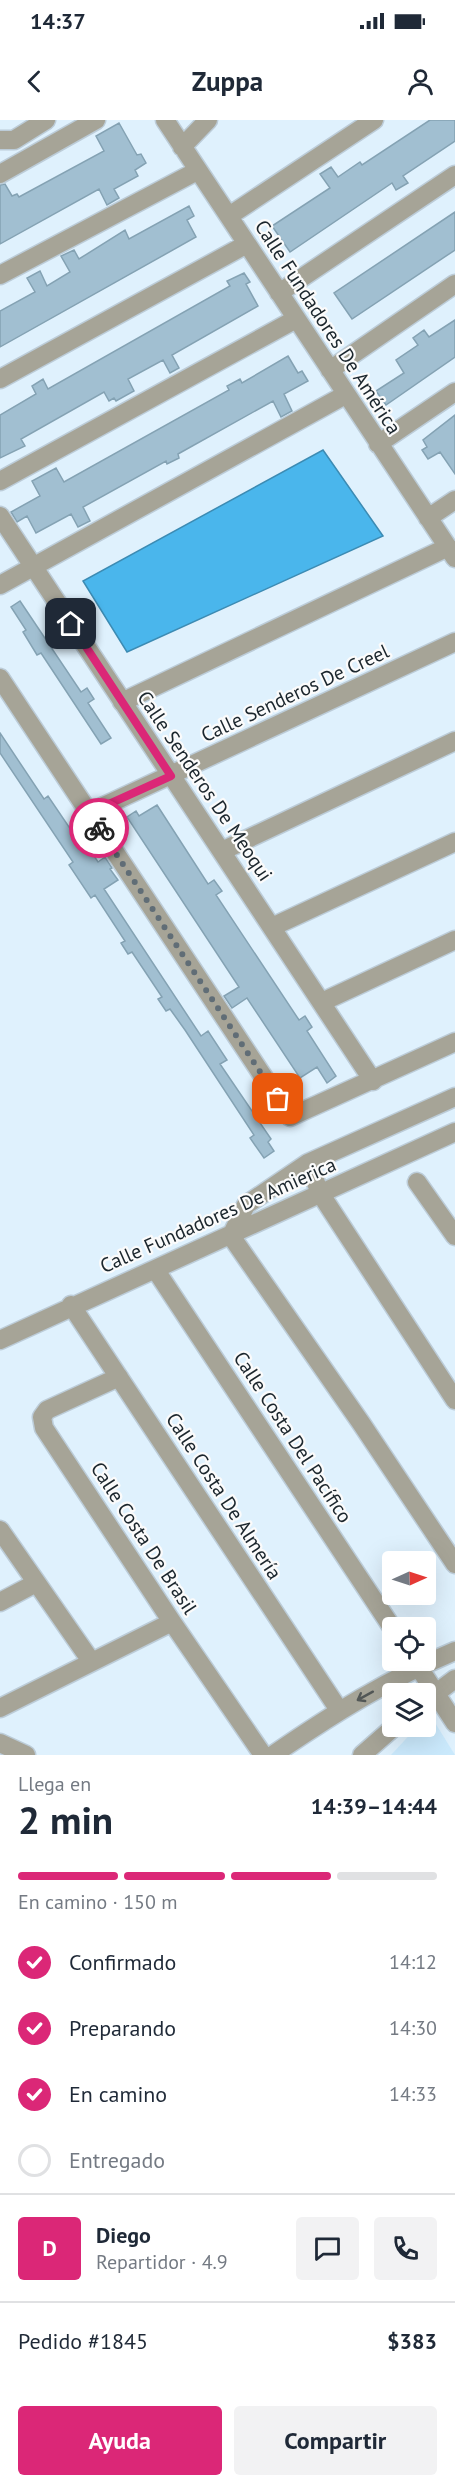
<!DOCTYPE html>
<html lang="es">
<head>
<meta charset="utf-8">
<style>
  :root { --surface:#fff; --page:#f2f2f3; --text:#1f2937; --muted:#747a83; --line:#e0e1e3; --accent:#db2777 }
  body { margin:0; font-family:"PT Sans",sans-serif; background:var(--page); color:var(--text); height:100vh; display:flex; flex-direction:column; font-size:22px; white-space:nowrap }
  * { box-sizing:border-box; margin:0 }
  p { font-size:20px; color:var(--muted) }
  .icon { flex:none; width:33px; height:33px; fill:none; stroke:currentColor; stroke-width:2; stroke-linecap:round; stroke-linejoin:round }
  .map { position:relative; height:1635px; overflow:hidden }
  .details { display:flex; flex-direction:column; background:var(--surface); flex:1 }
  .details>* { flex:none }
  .needle { width:39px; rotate:87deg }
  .controls { position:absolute; left:382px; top:1431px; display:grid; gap:12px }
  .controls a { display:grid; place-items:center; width:54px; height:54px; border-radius:6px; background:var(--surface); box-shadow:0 6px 24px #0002; font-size:30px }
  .pin { position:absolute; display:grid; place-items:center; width:51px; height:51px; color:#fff; margin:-26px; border-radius:12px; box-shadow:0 3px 9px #0006 }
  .courier { position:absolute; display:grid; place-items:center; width:60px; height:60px; margin:-30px; border:4px solid #db2777; border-radius:50%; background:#fff; color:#222; box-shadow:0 2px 8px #0007 }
  .head em { font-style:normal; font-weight:800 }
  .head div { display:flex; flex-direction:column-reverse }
  .head { display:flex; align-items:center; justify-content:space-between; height:102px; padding:0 18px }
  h1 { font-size:39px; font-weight:800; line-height:45px }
  .bar { display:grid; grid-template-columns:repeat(4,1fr); gap:9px 6px; align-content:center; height:72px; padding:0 18px }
  .bar i { height:8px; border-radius:4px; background:var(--line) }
  .bar .selected { background:var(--accent) }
  .bar p { grid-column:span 4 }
  .line { display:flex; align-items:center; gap:15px; padding:0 18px; border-top:2px solid var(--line) }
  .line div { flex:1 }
  .round { display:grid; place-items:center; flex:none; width:63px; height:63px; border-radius:6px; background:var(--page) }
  ol { padding:0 18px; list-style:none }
  li { display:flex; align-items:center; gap:18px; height:66px }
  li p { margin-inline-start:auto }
  li .icon { padding:6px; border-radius:50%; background:var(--accent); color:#fff; stroke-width:4 }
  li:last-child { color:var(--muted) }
  li i { width:33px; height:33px; border:3px solid var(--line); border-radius:50% }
  .action { display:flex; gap:12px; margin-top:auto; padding:12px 18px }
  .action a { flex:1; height:69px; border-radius:6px; background:var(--accent); color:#fff; font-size:24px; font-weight:800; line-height:69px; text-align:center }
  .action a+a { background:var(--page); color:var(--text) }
  .status { display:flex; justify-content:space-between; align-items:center; height:42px; padding:0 30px; background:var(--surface); direction:ltr }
  .status svg { height:16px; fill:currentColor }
  header { display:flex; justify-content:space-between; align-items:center; height:78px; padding:0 18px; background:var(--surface); font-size:27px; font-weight:800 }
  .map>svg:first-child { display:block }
  .built { fill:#cae9fc }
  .water { fill:#4ab6ec; stroke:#3c8bb3; stroke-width:1.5 }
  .building { fill:#a1bfd1; stroke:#84a2b3; stroke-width:1.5 }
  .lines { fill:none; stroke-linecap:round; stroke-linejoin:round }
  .minor-casing { stroke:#bcccd8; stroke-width:21 }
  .minor { stroke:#a6a497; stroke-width:18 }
  .oneway { stroke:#535857 }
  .done { stroke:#606d76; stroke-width:6; stroke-dasharray:0 10.8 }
  .route { stroke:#db2777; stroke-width:8 }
  .labels { text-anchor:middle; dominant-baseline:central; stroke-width:4.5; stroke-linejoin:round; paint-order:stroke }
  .street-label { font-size:20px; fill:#1b262d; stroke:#fbfbfb }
</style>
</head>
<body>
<div class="status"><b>14:37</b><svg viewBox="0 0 49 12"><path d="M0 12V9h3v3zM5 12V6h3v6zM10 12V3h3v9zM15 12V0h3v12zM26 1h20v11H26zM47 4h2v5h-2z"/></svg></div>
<header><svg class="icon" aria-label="back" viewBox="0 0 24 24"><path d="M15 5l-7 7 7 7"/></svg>Zuppa<svg class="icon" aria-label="person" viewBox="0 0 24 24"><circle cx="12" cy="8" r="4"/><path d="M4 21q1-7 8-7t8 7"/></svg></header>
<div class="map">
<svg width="455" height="1635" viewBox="0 0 455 1635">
  <rect width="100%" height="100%" fill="#dff1fd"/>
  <!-- built -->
  <path class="built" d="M429 1593 455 1635H391L417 1607 426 1606Z"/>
  <!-- water -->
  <path class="water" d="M323 330 383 416 127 532 83 461Z"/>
  <!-- building -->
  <path class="building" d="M430 0H455V21L403 56 408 63 396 70 392 63 290 132 272 106 330 68 320 54 331 47 338 57 360 42 362 45Z
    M119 3 137 35 141 34 146 43 135 50 138 56 114 69 119 78 107 85 99 69 0 124V65L5 64 12 76 17 74 19 77 104 31 96 16Z
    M189 86 194 96 187 100 196 117 0 227V191L35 172 27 158 40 151 47 166 70 152 61 136 74 130 79 139 125 110 129 119Z
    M455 92V130L352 199 334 173Z
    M244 153 250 162 246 164 258 186 172 235 179 248 170 253 163 240 128 259 134 271 116 281 114 278 109 281 104 272 21 319 25 326 0 338V295L36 274 32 266 43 259 48 269 230 166 227 161Z
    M455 200V237L386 285 376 271 404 253 396 240 418 225 413 218 424 210 429 217Z
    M288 236 298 253 302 251 308 261 284 274 292 291 281 297 273 281 178 334 179 338 167 344 166 341 83 387 90 401 78 407 71 394 36 413 27 396 17 402 11 392 40 376 32 361 56 348 64 362 229 270 227 266 240 259 242 263Z
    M455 295V354L440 332 428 339 422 330 427 327 423 320Z
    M20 481 81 572 87 568 94 579 88 583 111 618 101 624 41 533 37 535 23 512 26 510 11 487Z
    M0 613 44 679 48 676 71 710 82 703 90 714 83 719 98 742 105 737 112 748 110 749 118 760 104 769 201 916 208 911 227 940 220 944 271 1019 268 1022 274 1031 264 1038 250 1018 254 1015 185 910 170 889 166 891 158 879 162 877 132 832 128 834 121 823 125 821 95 775 91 778 69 745 73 742 0 633Z
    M157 685 208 764 214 760 222 771 216 775 299 900 305 896 312 907 307 911 336 956 327 963 317 947 300 958 247 878 232 888 224 876 239 867 127 697 136 691 139 696Z"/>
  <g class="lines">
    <defs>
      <path id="minor" d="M165 0 455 438
        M0 20H14L46 0
        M182 27 208 0
        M0 54 96 0
        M229 96 374 0
        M0 155 197 51
        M279 173 455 55
        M330 250 455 164
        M0 259 247 124
        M378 324 455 272
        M0 361 296 199
        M0 396 373 961
        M428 398 455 380
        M0 465 345 275
        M0 558 290 997 455 922
        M122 582 448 427
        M89 693 455 522
        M222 731 455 621
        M272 807 455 722
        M322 882 455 820
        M455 977 308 1043 246 1085 231 1116 361 1303 455 1444
        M308 1043 320 1073 455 1280
        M417 1062 455 1116
        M155 1149 393 1509
        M71 1185 339 1590
        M0 1220 455 1012
        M119 1257 47 1290 42 1297 44 1308 172 1502 263 1635
        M0 1410 91 1541
        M0 1482 36 1463
        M414 1540 455 1603
        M427 1580 455 1559
        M0 1588 172 1502
        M0 1623 26 1635
        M273 1635C331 1595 390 1558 455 1531
        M362 1635 395 1606"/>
    </defs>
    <!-- minor casing -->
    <use href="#minor" class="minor-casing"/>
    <!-- minor -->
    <use href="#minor" class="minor"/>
  </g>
  <!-- one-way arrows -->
  <defs><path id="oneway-shaft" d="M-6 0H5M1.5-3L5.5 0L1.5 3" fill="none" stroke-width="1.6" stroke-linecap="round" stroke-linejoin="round" transform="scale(1.5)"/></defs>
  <use class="oneway" href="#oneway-shaft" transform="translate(365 1576) rotate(151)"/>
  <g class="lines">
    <!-- done -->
    <path class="done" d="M99 708 278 979"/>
    <!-- route -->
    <path class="route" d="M71 504 171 656 89 693 99 708"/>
  </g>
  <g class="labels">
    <!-- street labels -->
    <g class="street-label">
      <text transform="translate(328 207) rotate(57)">Calle Fundadores De América</text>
      <text transform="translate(295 573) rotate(-25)">Calle Senderos De Creel</text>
      <text transform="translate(205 666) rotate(56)">Calle Senderos De Meoqui</text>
      <text transform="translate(218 1095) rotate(-24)">Calle Fundadores De Amierica</text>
      <text transform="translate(293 1317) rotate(57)">Calle Costa Del Pacífico</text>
      <text transform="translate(224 1376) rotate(57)">Calle Costa De Almería</text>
      <text transform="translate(144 1418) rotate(57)">Calle Costa De Brasil</text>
    </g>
  </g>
</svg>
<div class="controls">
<a><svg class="needle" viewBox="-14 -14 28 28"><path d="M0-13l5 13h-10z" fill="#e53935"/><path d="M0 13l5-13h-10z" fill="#747a83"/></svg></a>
<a><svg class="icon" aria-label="locate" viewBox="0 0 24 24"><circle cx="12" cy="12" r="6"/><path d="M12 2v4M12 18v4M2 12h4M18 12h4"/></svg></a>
<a><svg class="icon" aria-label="layers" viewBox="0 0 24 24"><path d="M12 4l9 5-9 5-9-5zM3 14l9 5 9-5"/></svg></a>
</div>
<div class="pin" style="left:278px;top:979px;background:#ea580c"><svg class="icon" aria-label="bag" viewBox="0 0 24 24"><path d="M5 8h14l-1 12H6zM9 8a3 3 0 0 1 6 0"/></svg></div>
<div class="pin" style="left:71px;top:504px;background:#1f2937"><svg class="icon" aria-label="home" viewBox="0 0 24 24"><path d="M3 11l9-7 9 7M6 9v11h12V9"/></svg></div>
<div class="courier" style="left:99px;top:708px"><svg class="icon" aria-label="bike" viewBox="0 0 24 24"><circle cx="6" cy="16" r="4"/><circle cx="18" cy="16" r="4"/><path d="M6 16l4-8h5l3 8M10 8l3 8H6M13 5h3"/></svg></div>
</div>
<section class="details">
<div class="head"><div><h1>2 min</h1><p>Llega en</p></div><em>14:39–14:44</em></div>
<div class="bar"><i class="selected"></i><i class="selected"></i><i class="selected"></i><i></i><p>En camino · 150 m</p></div>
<ol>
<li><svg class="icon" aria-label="check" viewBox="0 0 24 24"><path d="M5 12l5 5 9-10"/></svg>Confirmado<p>14:12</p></li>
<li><svg class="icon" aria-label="check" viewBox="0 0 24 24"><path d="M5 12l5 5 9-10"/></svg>Preparando<p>14:30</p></li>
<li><svg class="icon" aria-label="check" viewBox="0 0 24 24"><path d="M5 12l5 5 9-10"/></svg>En camino<p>14:33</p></li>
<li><i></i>Entregado</li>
</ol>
<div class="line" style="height:108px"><b class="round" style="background:var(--accent);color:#fff">D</b><div><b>Diego</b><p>Repartidor · 4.9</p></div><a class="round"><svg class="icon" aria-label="chat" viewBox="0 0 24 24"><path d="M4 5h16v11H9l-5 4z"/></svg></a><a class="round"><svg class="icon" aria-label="phone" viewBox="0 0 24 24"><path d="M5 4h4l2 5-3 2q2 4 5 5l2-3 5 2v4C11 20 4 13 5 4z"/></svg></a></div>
<div class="line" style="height:78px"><div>Pedido #1845</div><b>$383</b></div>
<div class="action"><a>Ayuda</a><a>Compartir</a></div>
</section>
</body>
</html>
